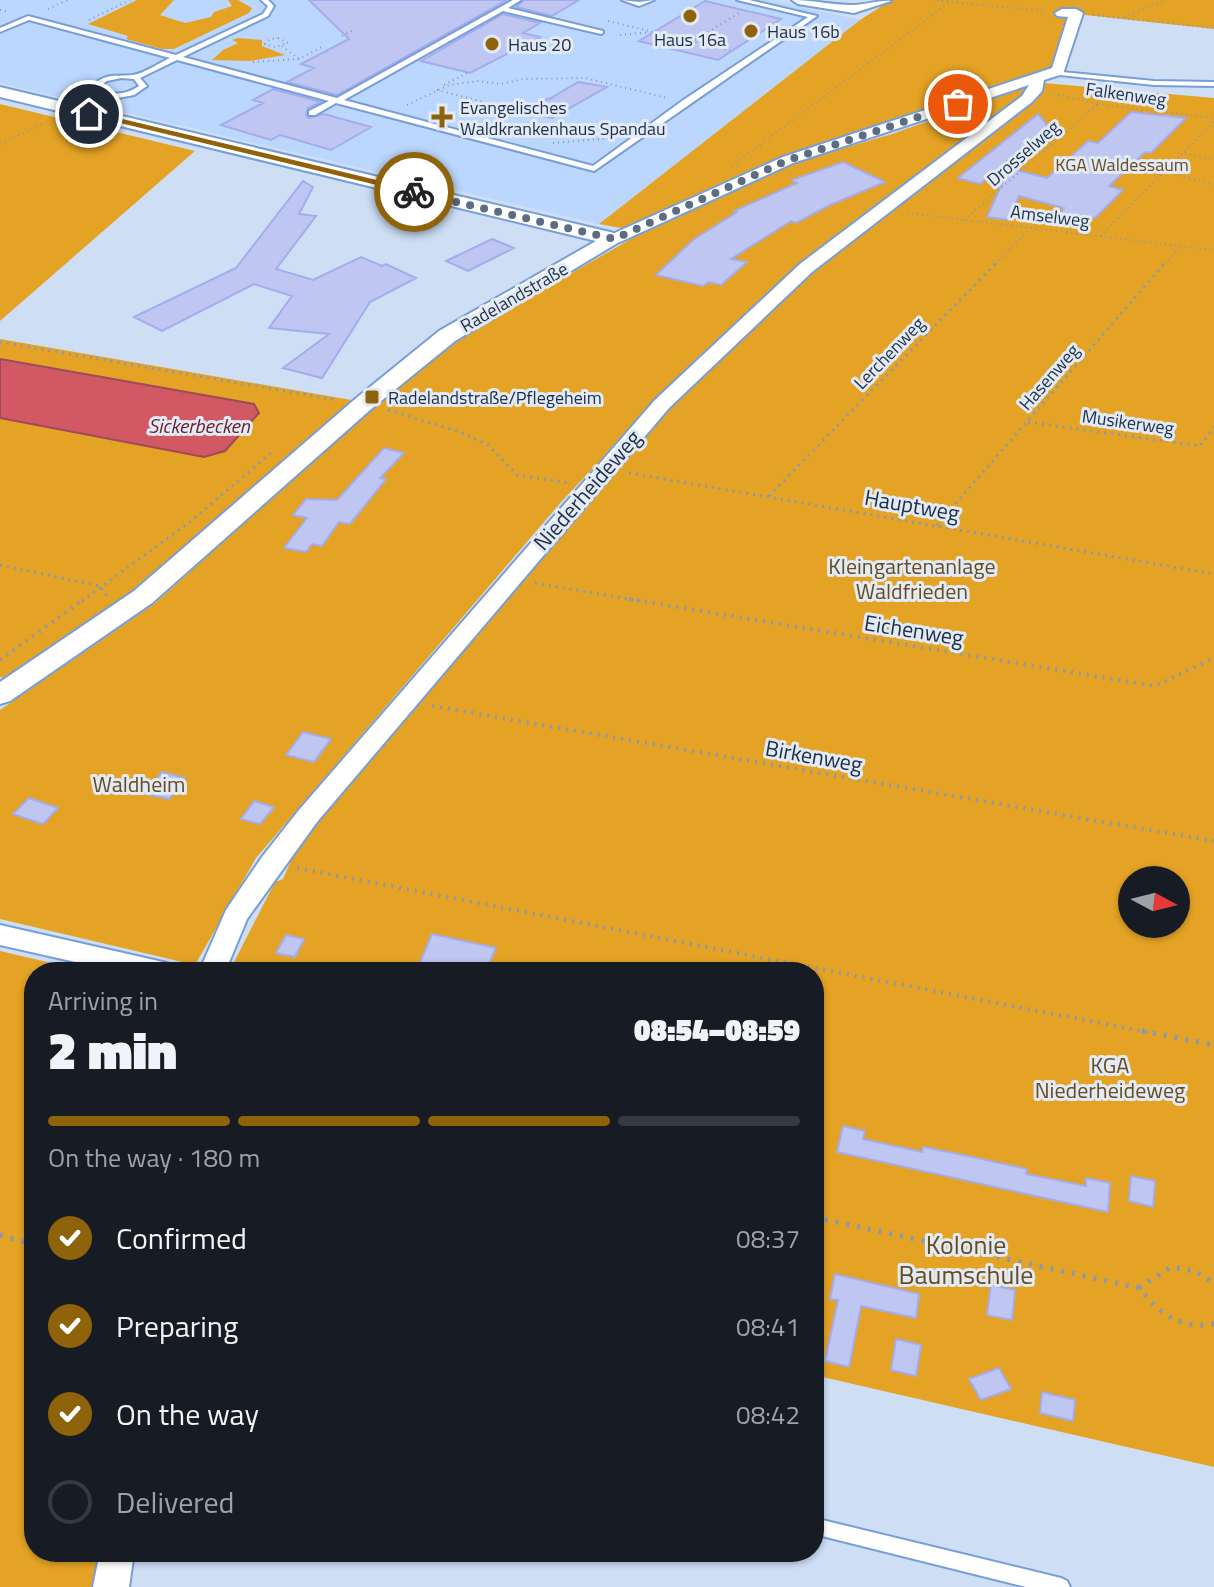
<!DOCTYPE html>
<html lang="en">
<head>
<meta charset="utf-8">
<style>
  :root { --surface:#171b24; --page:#242831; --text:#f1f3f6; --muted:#9ea1a6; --line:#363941; --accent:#8f630a }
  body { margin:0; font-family:"Titillium Web",sans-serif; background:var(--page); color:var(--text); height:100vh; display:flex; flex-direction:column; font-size:30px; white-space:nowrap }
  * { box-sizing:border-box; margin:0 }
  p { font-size:26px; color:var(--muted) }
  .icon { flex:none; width:44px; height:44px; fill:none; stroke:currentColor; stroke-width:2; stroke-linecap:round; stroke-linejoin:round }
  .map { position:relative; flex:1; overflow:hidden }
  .drawer { position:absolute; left:24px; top:962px; width:800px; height:600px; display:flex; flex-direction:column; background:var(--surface); border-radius:32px; box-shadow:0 2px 6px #0004 }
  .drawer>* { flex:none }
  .needle { width:52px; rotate:97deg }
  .buttons { position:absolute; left:1118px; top:866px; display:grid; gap:16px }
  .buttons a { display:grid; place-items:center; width:72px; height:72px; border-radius:50%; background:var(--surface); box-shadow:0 2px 6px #0004; font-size:40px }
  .pin { position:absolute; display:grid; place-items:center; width:68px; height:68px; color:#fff; margin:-34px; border:4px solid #fff; border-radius:50%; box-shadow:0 2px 8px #0007 }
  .courier { position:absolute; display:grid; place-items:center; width:80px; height:80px; margin:-40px; border:6px solid #8f630a; border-radius:50%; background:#fff; color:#222; box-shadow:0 2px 10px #0007 }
  .headline em { font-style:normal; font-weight:800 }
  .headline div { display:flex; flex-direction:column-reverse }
  .headline { display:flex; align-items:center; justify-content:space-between; height:136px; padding:0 24px }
  h1 { font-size:52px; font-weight:800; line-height:60px }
  .bar { display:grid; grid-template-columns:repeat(4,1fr); gap:12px 8px; align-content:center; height:96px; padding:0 24px }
  .bar i { height:10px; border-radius:6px; background:var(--line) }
  .bar .on { background:var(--accent) }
  .bar p { grid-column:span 4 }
  ol { padding:0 24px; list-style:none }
  li { display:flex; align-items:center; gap:24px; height:88px }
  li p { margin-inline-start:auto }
  li .icon { padding:8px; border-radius:50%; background:var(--accent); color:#fff; stroke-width:4 }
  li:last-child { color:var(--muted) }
  li i { width:44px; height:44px; border:4px solid var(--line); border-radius:50% }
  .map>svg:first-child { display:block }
  .built { fill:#bcd7fe }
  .green { fill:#e5a325; fill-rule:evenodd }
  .water { fill:#d25863; stroke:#9c4b5a; stroke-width:2 }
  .building { fill:#bec6f1; stroke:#a3aced; stroke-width:2 }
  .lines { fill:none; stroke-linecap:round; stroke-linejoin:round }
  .service-casing { stroke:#779ed6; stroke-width:4 }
  .minor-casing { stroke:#779ed6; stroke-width:4 }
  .tertiary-casing { stroke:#779ed6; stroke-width:4 }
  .path-far3 { stroke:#8798af; stroke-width:2; stroke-dasharray:1 4; stroke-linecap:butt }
  .path-far2 { stroke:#8798af; stroke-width:3; stroke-dasharray:2 5; stroke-linecap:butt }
  .path-far1 { stroke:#8798af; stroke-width:4; stroke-dasharray:2 6; stroke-linecap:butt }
  .path { stroke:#8798af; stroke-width:5; stroke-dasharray:3 8; stroke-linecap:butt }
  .service { fill:#fff; fill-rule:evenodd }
  .minor { fill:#fff; fill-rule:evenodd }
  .tertiary { fill:#fff; fill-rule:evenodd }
  .route { fill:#8f630a }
  .done { stroke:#5b6c83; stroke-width:8; stroke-dasharray:0 14.4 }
  .poi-dot { fill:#8f630a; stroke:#e2eaf6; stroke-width:3 }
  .labels { text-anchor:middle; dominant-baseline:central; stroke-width:6; stroke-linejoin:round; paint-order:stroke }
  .far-poi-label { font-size:18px; fill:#1e2e45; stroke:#e2eaf6; text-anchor:start }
  .far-street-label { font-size:18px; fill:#1e2e45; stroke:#e2eaf6 }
  .far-park-label { font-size:18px; fill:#684c1d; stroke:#e2eaf6 }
  .far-water-label { font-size:20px; font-style:italic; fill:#6b1d27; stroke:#e2eaf6 }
  .street-label { font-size:22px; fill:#1e2e45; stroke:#e2eaf6 }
  .park-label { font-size:22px; fill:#684c1d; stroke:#e2eaf6 }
  .near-park-label { font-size:26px; fill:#684c1d; stroke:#e2eaf6 }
</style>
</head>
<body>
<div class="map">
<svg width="1214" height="1587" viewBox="0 0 1214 1587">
  <rect width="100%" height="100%" fill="#cddef5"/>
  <!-- built -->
  <path class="built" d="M0 0H771L860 20 599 224 0 83Z"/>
  <!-- green -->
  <path class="green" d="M137 0H174L160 15 185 23 211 17 214 12 232 6 228 0H238L252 8 249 13 174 49H162L126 39 128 36 88 24Z
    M891 0H1214V29L1076 14 1058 71 1032 82 1214 98V1467L814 1375V972H232L234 962 275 882 283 879 292 858 290 853 737 324 695 360 562 501 256 858 195 965 0 919V710L154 604 354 424 448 344 650 228 792 163 892 134 1011 92 1025 84 788 160 631 230 599 224 860 20ZM1132 880H1176V924H1132Z
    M238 38 262 40V46L285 55 250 61 212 60 223 50 238 43 232 40Z
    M0 104 195 151 0 321Z
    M0 339 357 401 138 595 13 680 0 677V418L204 457 259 412 254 404 0 359Z
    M0 951 90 972H34V1552H101L95 1587H0Z"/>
  <!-- water -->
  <path class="water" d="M0 359 254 404 259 413 225 451 204 457 0 418Z"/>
  <!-- building -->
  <path class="building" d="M309 0H507L337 95 287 82 314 68 301 64 349 39Z
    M524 0H579L552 16 516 7Z
    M705 1 781 19 718 60 639 41Z
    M503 14 540 23 523 33 540 37 470 73 421 61Z
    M578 82 607 87 552 118 515 110 551 98Z
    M273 89 321 102 308 108 306 115 309 118 324 114 371 127 331 150 280 135 271 140 221 125 263 103 253 100Z
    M1131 112 1186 118 1151 153 1145 152 1109 186 1123 190 1095 218 1080 215 1073 225 1054 221 1064 208 1019 196 1009 220 987 217 1009 168 1047 178 1088 141 1098 143Z
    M1038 114 1048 126 980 184 958 178Z
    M843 162 885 182 830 205 796 223 791 221 731 259 747 262 721 285 709 282 703 286 656 275 693 240 737 212 734 211 797 183 792 180Z
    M303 181 313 187 299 214 316 216 276 269 313 280 361 257 382 266 386 264 416 278 370 302 322 378 283 368 329 334 269 328 292 296 254 284 162 331 134 317 236 268Z
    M492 239 514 248 468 271 446 261Z
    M384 448 404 453 380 478 386 479 350 524 339 522 322 546 312 544 306 552 284 548 307 518 293 515 306 499 337 500Z
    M303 732 331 739 314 762 286 755Z
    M162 772 185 778 169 799 146 794Z
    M29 798 58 808 43 824 13 814Z
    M254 801 274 807 260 824 241 819Z
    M432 934 496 948 485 972H416Z
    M286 935 304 939 295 957 276 953Z
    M843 1126 865 1131 863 1139 922 1152 923 1147 963 1155 1027 1169 1026 1174 1086 1186V1178L1110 1183 1108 1212 837 1152Z
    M1131 1176 1155 1181 1153 1207 1129 1201Z
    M835 1274 919 1294 916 1318 861 1306 849 1367 825 1361 838 1300 830 1299Z
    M991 1285 1015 1290 1012 1320 987 1315Z
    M896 1339 921 1345 916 1376 891 1370Z
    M999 1368 1011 1389 981 1400 969 1379Z
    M1042 1392 1075 1400 1073 1421 1040 1413Z"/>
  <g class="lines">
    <defs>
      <path id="service" d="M261 0H268L274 6 268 16 183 57 337 98 513 0H521L508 8 603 31V33L601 34 503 11 344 100 593 166 682 101 808 17 737 0H749L817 16 594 171 336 103 315 115H309V111L329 101 177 60 140 78 147 86 134 95 118 98 104 97 71 111 67 109 68 107 98 94 89 88C107 72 112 77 133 75 145 73 159 63 170 58L29 20 0 32V28L28 16 176 55 263 14 268 6ZM121 78 134 79 139 86C126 95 112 96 98 88L107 81Z
        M622 0 639 2 654 0 639 6Z
        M1052 71 1154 81 1214 82V86L1154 85 1050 74V72Z
        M814 1518 1061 1578 1067 1581 1070 1587H1026L814 1534Z"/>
      <path id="minor" d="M792 0C812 0 832 5 852 5 866 5 878 0 891 1L854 13 798 4Z
        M1062 9H1076L1083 13 1063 74 1044 80 1042 91 1032 102 812 272 669 408 317 822 247 919 225 972H199L226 910 262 857 299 810 655 400 800 264 1022 96 1029 85 793 163 620 242H608V236L783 157 1052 68 1068 17 1057 16 1055 13Z
        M0 925 163 962 172 965 176 972H120L0 945Z
        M100 1552H134L129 1587H93Z"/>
      <path id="tertiary" d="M0 87 614 233 624 239 455 341 370 410 152 603 10 701 0 704V682L134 591 354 400 439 331 596 241 0 97Z"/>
    </defs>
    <!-- service casing -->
    <use href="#service" class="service-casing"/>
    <!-- minor casing -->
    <use href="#minor" class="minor-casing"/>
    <!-- tertiary casing -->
    <use href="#tertiary" class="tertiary-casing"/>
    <!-- path-far3 -->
    <path class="path-far3" d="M932 0 1044 11
      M48 9 67 0
      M0 10 9 12
      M1093 15 1214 28
      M1124 17 1166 0
      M89 20 130 0
      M608 21 732 51
      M620 35 650 32
      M342 36 355 29
      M278 38 288 43 275 47 265 44 270 39Z
      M695 40 739 13
      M282 46 299 59
      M253 62 299 59 324 46
      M444 85 467 73
      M437 90 484 102
      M1053 94 1098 104 1214 118
      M407 105 449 85 478 81 501 84 523 79 585 78 667 98
      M553 143 612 138
      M0 144 48 121
      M1185 153 1214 160
      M732 166 952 0
      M1165 172 1214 184
      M907 213 1214 250
      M964 220 1098 104
      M1100 236 1214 122
      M995 264 1030 228
      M1165 264 1180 246"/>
    <!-- path-far2 -->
    <path class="path-far2" d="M0 342 337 400
      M388 410 457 431 488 445 517 475 568 483
      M1028 422 1200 446 1214 427
      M629 473 1214 574
      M769 496 997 262
      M937 525 1166 262
      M0 565 100 586 107 596
      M535 583 641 601
      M82 601 191 521 271 453"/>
    <!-- path-far1 -->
    <path class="path-far1" d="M629 599 1155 686 1214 658
      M0 660 84 599
      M432 706 1214 841
      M297 868 1152 1033"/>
    <!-- path -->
    <path class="path" d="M1142 1031 1214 1045
      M814 1217 1139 1288C1161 1314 1178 1329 1214 1324
      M0 1235 34 1245
      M1139 1288 1171 1267 1195 1271 1214 1283"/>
    <!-- service -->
    <use href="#service" class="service"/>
    <!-- minor -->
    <use href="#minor" class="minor"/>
    <!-- tertiary -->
    <use href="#tertiary" class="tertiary"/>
  </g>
  <!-- route -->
  <path class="route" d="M89 111 414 189 418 192 414 194 87 115Z"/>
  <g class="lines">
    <!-- done -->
    <path class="done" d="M414 192 614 239 788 160 958 104"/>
  </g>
  <!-- markers -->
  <g class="poi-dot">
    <circle cx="690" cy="16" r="8"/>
    <circle cx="751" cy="31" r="8"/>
    <circle cx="492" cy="44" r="8"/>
    <path d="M438 105h8v8h8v8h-8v8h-8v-8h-8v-8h8z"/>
    <rect x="364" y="389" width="16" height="16" rx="4"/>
  </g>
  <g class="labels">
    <!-- far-poi labels -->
    <g class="far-poi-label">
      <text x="767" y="31">Haus 16b</text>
      <text x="690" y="39" text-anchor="middle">Haus 16a</text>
      <text x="508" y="44">Haus 20</text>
      <text x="460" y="107">Evangelisches<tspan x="460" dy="21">Waldkrankenhaus Spandau</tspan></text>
      <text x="388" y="397">Radelandstraße/Pflegeheim</text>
    </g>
    <!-- far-street labels -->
    <g class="far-street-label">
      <text transform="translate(1126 94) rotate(8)">Falkenweg</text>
      <text transform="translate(1023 153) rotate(-41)">Drosselweg</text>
      <text transform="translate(1050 216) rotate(7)">Amselweg</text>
      <text transform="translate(514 297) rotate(-30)">Radelandstraße</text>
      <text transform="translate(889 353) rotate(-46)">Lerchenweg</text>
      <text transform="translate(1049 377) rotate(-49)">Hasenweg</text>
      <text transform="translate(1128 422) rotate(8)">Musikerweg</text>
    </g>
    <!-- far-park labels -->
    <g class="far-park-label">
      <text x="1122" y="164">KGA Waldessaum</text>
    </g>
    <!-- far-water labels -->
    <g class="far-water-label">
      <text x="199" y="425">Sickerbecken</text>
    </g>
    <!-- street labels -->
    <g class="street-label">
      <text transform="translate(587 490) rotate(-49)">Niederheideweg</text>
      <text transform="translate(912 505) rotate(10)">Hauptweg</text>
      <text transform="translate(914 630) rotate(9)">Eichenweg</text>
      <text transform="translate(814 756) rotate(10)">Birkenweg</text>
    </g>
    <!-- park labels -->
    <g class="park-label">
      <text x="912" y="566">Kleingartenanlage<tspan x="912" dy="25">Waldfrieden</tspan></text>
      <text x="139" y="784">Waldheim</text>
      <text x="1110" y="1065">KGA<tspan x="1110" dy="25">Niederheideweg</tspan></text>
    </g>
    <!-- near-park labels -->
    <g class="near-park-label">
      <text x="966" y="1244">Kolonie<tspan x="966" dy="30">Baumschule</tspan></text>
    </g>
  </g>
</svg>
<div class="buttons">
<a><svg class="needle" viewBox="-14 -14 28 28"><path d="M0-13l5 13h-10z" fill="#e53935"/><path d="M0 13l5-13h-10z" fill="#9ea1a6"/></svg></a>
</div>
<div class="pin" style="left:958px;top:104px;background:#ea580c"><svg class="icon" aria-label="bag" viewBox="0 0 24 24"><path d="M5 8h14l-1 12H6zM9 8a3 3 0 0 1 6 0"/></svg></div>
<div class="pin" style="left:89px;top:114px;background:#1f2937"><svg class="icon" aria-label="home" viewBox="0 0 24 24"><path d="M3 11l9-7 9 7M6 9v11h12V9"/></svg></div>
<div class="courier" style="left:414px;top:192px"><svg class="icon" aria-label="bike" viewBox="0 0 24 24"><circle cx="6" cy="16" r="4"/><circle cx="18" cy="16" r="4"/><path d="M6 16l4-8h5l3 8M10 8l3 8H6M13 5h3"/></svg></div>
<section class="drawer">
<div class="headline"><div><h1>2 min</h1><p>Arriving in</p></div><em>08:54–08:59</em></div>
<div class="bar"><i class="on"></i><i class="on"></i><i class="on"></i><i></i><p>On the way · 180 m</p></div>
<ol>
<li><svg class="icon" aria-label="check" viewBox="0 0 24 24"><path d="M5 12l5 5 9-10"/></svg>Confirmed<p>08:37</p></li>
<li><svg class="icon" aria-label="check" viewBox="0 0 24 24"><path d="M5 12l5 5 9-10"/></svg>Preparing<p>08:41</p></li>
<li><svg class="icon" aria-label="check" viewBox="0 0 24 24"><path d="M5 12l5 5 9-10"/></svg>On the way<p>08:42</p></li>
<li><i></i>Delivered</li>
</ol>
</section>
</div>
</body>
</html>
